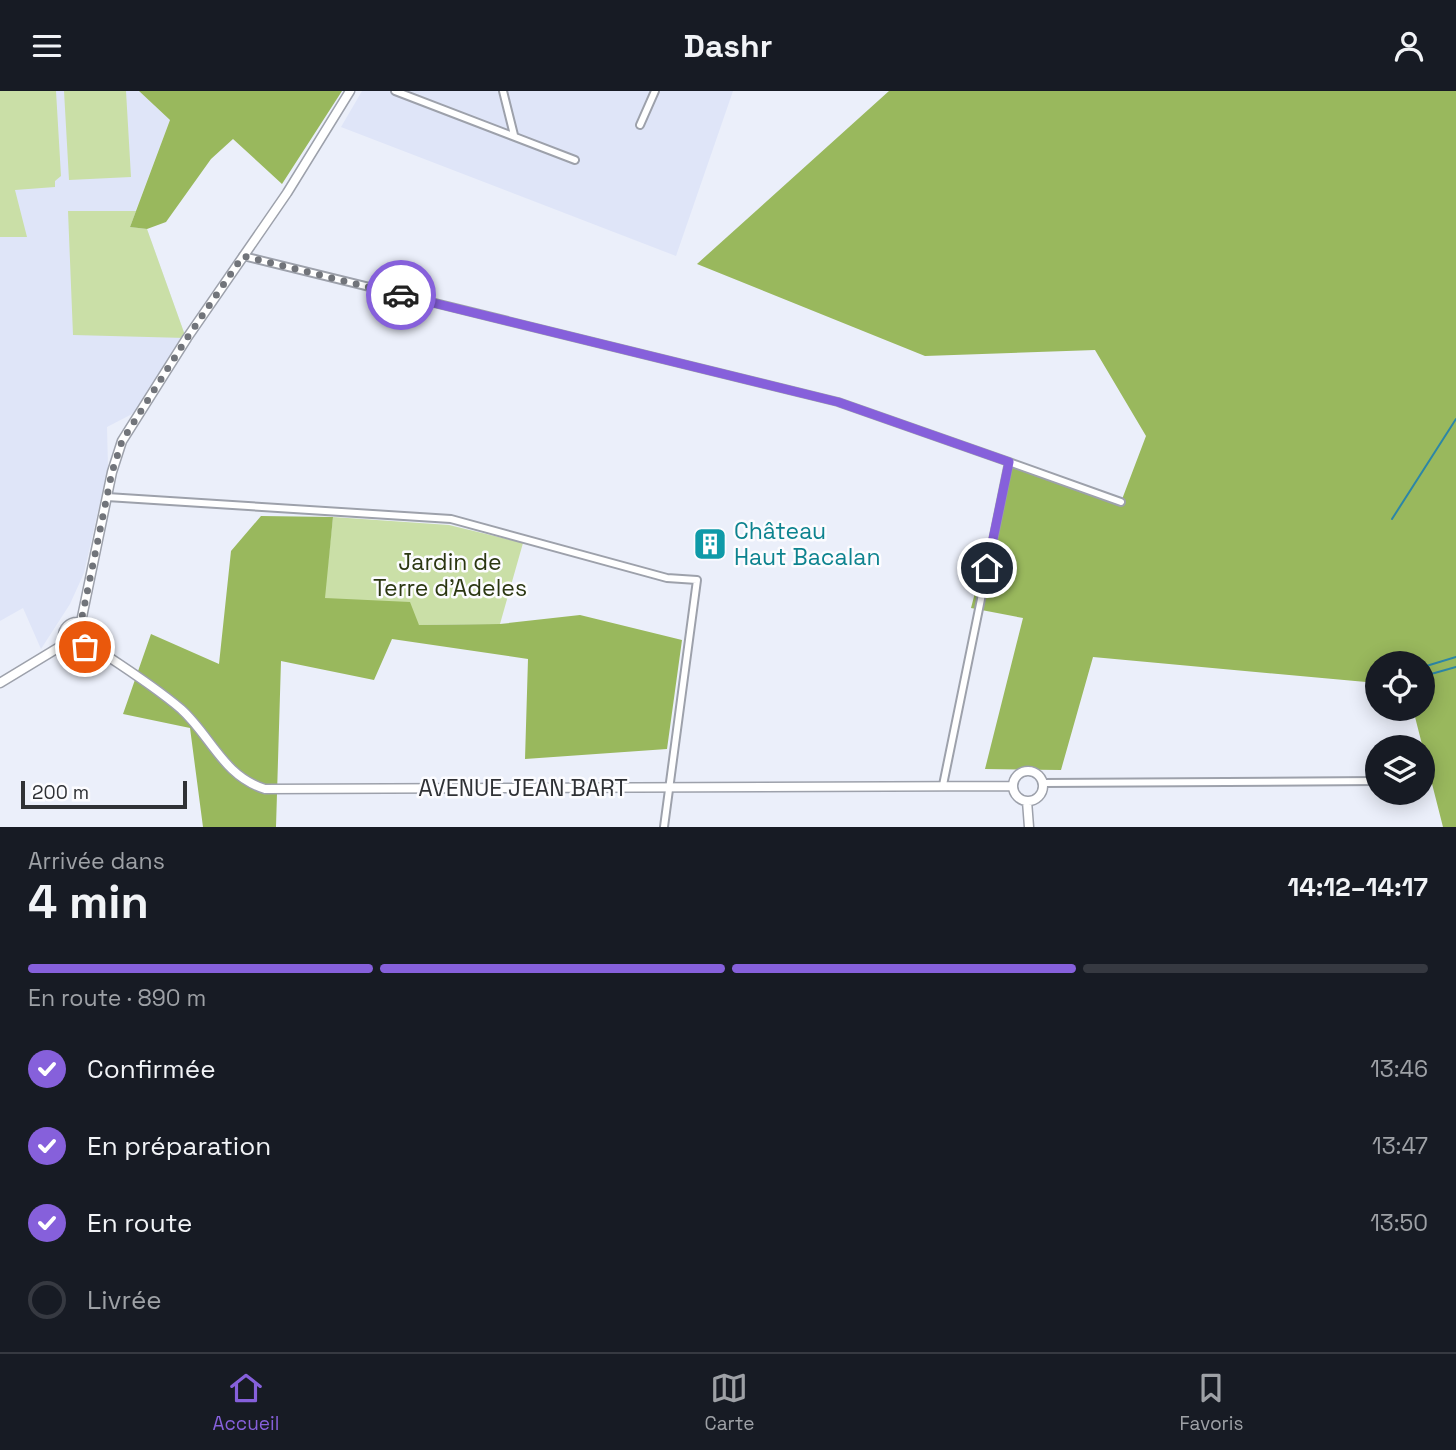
<!DOCTYPE html>
<html lang="fr">
<head>
<meta charset="utf-8">
<style>
  :root { --surface:#171b24; --page:#20242c; --text:#f1f3f6; --muted:#9ea1a6; --line:#363941; --accent:#8660db }
  body { margin:0; font-family:"Space Grotesk",sans-serif; background:var(--page); color:var(--text); height:100vh; display:flex; flex-direction:column; font-size:26px; white-space:nowrap }
  * { box-sizing:border-box; margin:0 }
  p { font-size:23px; color:var(--muted) }
  .icon { flex:none; width:38px; height:38px; fill:none; stroke:currentColor; stroke-width:2; stroke-linecap:round; stroke-linejoin:round }
  .map { position:relative; height:736px; overflow:hidden }
  .drawer { display:flex; flex-direction:column; background:var(--surface); flex:1 }
  .drawer>* { flex:none }
  .buttons { position:absolute; left:1365px; top:560px; display:grid; gap:14px }
  .buttons a { display:grid; place-items:center; width:70px; height:70px; border-radius:50%; background:var(--surface); box-shadow:0 4px 18px #0003; font-size:35px }
  .scale { position:absolute; left:21px; bottom:18px; width:166px; box-sizing:border-box; padding-left:7px; border:4px solid #2f3135; border-top:0; font-size:19px; line-height:24px; white-space:nowrap; color:#2f3135; -webkit-text-stroke:5px #fcfcff; paint-order:stroke }
  .pin { position:absolute; display:grid; place-items:center; width:60px; height:60px; color:#fff; margin:-30px; border:4px solid #fff; border-radius:50%; box-shadow:0 2px 7px #0007 }
  .courier { position:absolute; display:grid; place-items:center; width:70px; height:70px; margin:-35px; border:5px solid #8660db; border-radius:50%; background:#fff; color:#222; box-shadow:0 2px 9px #0007 }
  .headline em { font-style:normal; font-weight:800 }
  .headline div { display:flex; flex-direction:column-reverse }
  .headline { display:flex; align-items:center; justify-content:space-between; height:119px; padding:0 28px }
  h1 { font-size:46px; font-weight:800; line-height:52px }
  .bar { display:grid; grid-template-columns:repeat(4,1fr); gap:10px 7px; align-content:center; height:84px; padding:0 28px }
  .bar i { height:9px; border-radius:5px; background:var(--line) }
  .bar .on { background:var(--accent) }
  .bar p { grid-column:span 4 }
  ol { padding:0 28px; list-style:none }
  li { display:flex; align-items:center; gap:21px; height:77px }
  li p { margin-inline-start:auto }
  li .icon { padding:7px; border-radius:50%; background:var(--accent); color:#fff; stroke-width:4 }
  li:last-child { color:var(--muted) }
  li i { width:38px; height:38px; border:4px solid var(--line); border-radius:50% }
  header { display:flex; justify-content:space-between; align-items:center; height:91px; padding:0 28px; background:var(--surface); font-size:32px; font-weight:800 }
  .tabs { display:flex; justify-content:space-around; align-items:center; height:98px; border-top:2px solid var(--line); background:var(--surface); font-size:19px; color:var(--muted) }
  .tabs a { display:grid; justify-items:center; gap:4px }
  .tabs .on { color:var(--accent) }
  .map>svg:first-child { display:block }
  .built { fill:#dfe5f8 }
  .green { fill:#cadfa7 }
  .forest { fill:#99b85d }
  .lines { fill:none; stroke-linecap:round; stroke-linejoin:round }
  .stream { stroke:#2c86a7; stroke-width:2 }
  .minor-casing { stroke:#9da1ab; stroke-width:10 }
  .tertiary-casing { stroke:#9da1ab; stroke-width:11 }
  .minor { stroke:#fff; stroke-width:6 }
  .tertiary { stroke:#fff; stroke-width:8 }
  .done { stroke:#71747a; stroke-width:7; stroke-dasharray:0 12.6 }
  .route { stroke:#8660db; stroke-width:9 }
  .labels { text-anchor:middle; dominant-baseline:central; stroke-width:5; stroke-linejoin:round; paint-order:stroke }
  .culture-label { font-size:23px; fill:#0d838f; stroke:#fcfcff; text-anchor:start }
  .park-label { font-size:23px; fill:#2b3711; stroke:#fcfcff }
  .street-label { font-size:23px; fill:#2f3135; stroke:#fcfcff }
</style>
</head>
<body>
<header><svg class="icon" aria-label="menu" viewBox="0 0 24 24"><path d="M4 6h16M4 12h16M4 18h16"/></svg>Dashr<svg class="icon" aria-label="person" viewBox="0 0 24 24"><circle cx="12" cy="8" r="4"/><path d="M4 21q1-7 8-7t8 7"/></svg></header>
<div class="map">
<svg width="1456" height="736" viewBox="0 0 1456 736">
  <rect width="100%" height="100%" fill="#ebeffa"/>
  <!-- built -->
  <path class="built" d="M0 0H139L170 29 130 135 147 138 186 247 136 321 107 336 108 376 84 482 70 513 41 558 23 517 0 530Z
    M362 0H733L676 165 341 36Z"/>
  <!-- green -->
  <path class="green" d="M0 0H56L61 85 55 90V96L15 99 27 146H0Z
    M64 0H126L131 86 69 89Z
    M68 120H136L130 136 147 138 186 247 73 244Z
    M333 426 449 434 523 452 500 533 419 534 324 507Z"/>
  <!-- forest -->
  <path class="forest" d="M139 0H342L282 93 233 48 211 68 166 131 147 138 130 136 170 29Z
    M889 0H1456V736H1443L1413 618H1423V572H1377V592L1093 566 1061 679 985 678 1023 527 971 517 1009 371 1121 411 1146 345 1095 259 925 265 697 173Z
    M261 425 333 426 325 507 410 511 419 534 500 533 580 524 682 549 667 658 525 668 528 568 392 548 374 589 281 570 276 736H203L190 637 123 623 151 543 219 573 231 460Z"/>
  <g class="lines">
    <!-- stream -->
    <path class="stream" d="M1392 428 1456 328
      M1423 576 1456 566
      M1424 585 1456 576"/>
    <defs>
      <path id="minor" d="M395 0 575 69
        M503 0 514 44
        M640 34 655 0
        M243 165 838 311 1009 371 943 694
        M1009 371 1121 411
        M107 406 451 428 667 487 697 489 664 736
        M1423 690H1425
        M1043 692 1377 690"/>
      <path id="tertiary" d="M81 531 112 381 122 350 187 247 287 102 350 0
        M63 545a14 14 0 1 1 28 0a14 14 0 1 1-28 0Z
        M89 553C119 573 153 594 181 618 211 645 223 685 265 698L1013 695
        M0 592 66 552
        M1013 695a15 15 0 1 1 30 0a15 15 0 1 1-30 0Z
        M1027 710 1029 736"/>
    </defs>
    <!-- minor casing -->
    <use href="#minor" class="minor-casing"/>
    <!-- tertiary casing -->
    <use href="#tertiary" class="tertiary-casing"/>
    <!-- minor -->
    <use href="#minor" class="minor"/>
    <!-- tertiary -->
    <use href="#tertiary" class="tertiary"/>
  </g>
  <g class="lines">
    <!-- done -->
    <path class="done" d="M85 556 91 549 90 540 81 531 112 381 122 350 187 247 243 165 401 204"/>
    <!-- route -->
    <path class="route" d="M401 204 838 311 1009 371 987 477"/>
  </g>
  <!-- icons -->
  <defs>
    <symbol id="building-square" viewBox="-11 -11 22 22"><rect x="-9" y="-9" width="18" height="18" rx="4" fill="#0f9aa8" stroke="#fcfcff"/><path d="M-4-6H4V6H1V3H-1V6H-4ZM-2.5-4.3h1.7v1.8h-1.7ZM.8-4.3h1.7v1.8H.8ZM-2.5-1h1.7V.8h-1.7ZM.8-1h1.7V.8H.8Z" fill="#fff"/></symbol>
  </defs>
  <g fill-rule="evenodd">
    <use href="#building-square" x="691" y="434" width="38" height="38"/>
  </g>
  <g class="labels">
    <!-- culture labels -->
    <g class="culture-label">
      <text x="734" y="440">Château<tspan x="734" dy="26">Haut Bacalan</tspan></text>
    </g>
    <!-- park labels -->
    <g class="park-label">
      <text x="450" y="471">Jardin de<tspan x="450" dy="26">Terre d'Adeles</tspan></text>
    </g>
    <!-- street labels -->
    <g class="street-label">
      <text x="523" y="697">AVENUE JEAN BART</text>
    </g>
  </g>
</svg>
<div class="buttons">
<a><svg class="icon" aria-label="locate" viewBox="0 0 24 24"><circle cx="12" cy="12" r="6"/><path d="M12 2v4M12 18v4M2 12h4M18 12h4"/></svg></a>
<a><svg class="icon" aria-label="layers" viewBox="0 0 24 24"><path d="M12 4l9 5-9 5-9-5zM3 14l9 5 9-5"/></svg></a>
</div>
<div class="scale">200 m</div>
<div class="pin" style="left:85px;top:556px;background:#ea580c"><svg class="icon" aria-label="bag" viewBox="0 0 24 24"><path d="M5 8h14l-1 12H6zM9 8a3 3 0 0 1 6 0"/></svg></div>
<div class="pin" style="left:987px;top:477px;background:#1f2937"><svg class="icon" aria-label="home" viewBox="0 0 24 24"><path d="M3 11l9-7 9 7M6 9v11h12V9"/></svg></div>
<div class="courier" style="left:401px;top:204px"><svg class="icon" aria-label="car" viewBox="0 0 24 24"><path d="M5 17H2v-5l4-1 3-4h7l3 4 3 1v5h-3M9 17h6M6 11h13"/><circle cx="7" cy="17" r="2"/><circle cx="17" cy="17" r="2"/></svg></div>
</div>
<section class="drawer">
<div class="headline"><div><h1>4 min</h1><p>Arrivée dans</p></div><em>14:12–14:17</em></div>
<div class="bar"><i class="on"></i><i class="on"></i><i class="on"></i><i></i><p>En route · 890 m</p></div>
<ol>
<li><svg class="icon" aria-label="check" viewBox="0 0 24 24"><path d="M5 12l5 5 9-10"/></svg>Confirmée<p>13:46</p></li>
<li><svg class="icon" aria-label="check" viewBox="0 0 24 24"><path d="M5 12l5 5 9-10"/></svg>En préparation<p>13:47</p></li>
<li><svg class="icon" aria-label="check" viewBox="0 0 24 24"><path d="M5 12l5 5 9-10"/></svg>En route<p>13:50</p></li>
<li><i></i>Livrée</li>
</ol>
</section>
<nav class="tabs">
<a class="on"><svg class="icon" aria-label="home" viewBox="0 0 24 24"><path d="M3 11l9-7 9 7M6 9v11h12V9"/></svg>Accueil</a>
<a><svg class="icon" aria-label="map" viewBox="0 0 24 24"><path d="M3 6l6-2 6 2 6-2v14l-6 2-6-2-6 2zM9 4v14M15 6v14"/></svg>Carte</a>
<a><svg class="icon" aria-label="saved" viewBox="0 0 24 24"><path d="M7 4h10v16l-5-4-5 4z"/></svg>Favoris</a>
</nav>
</body>
</html>
